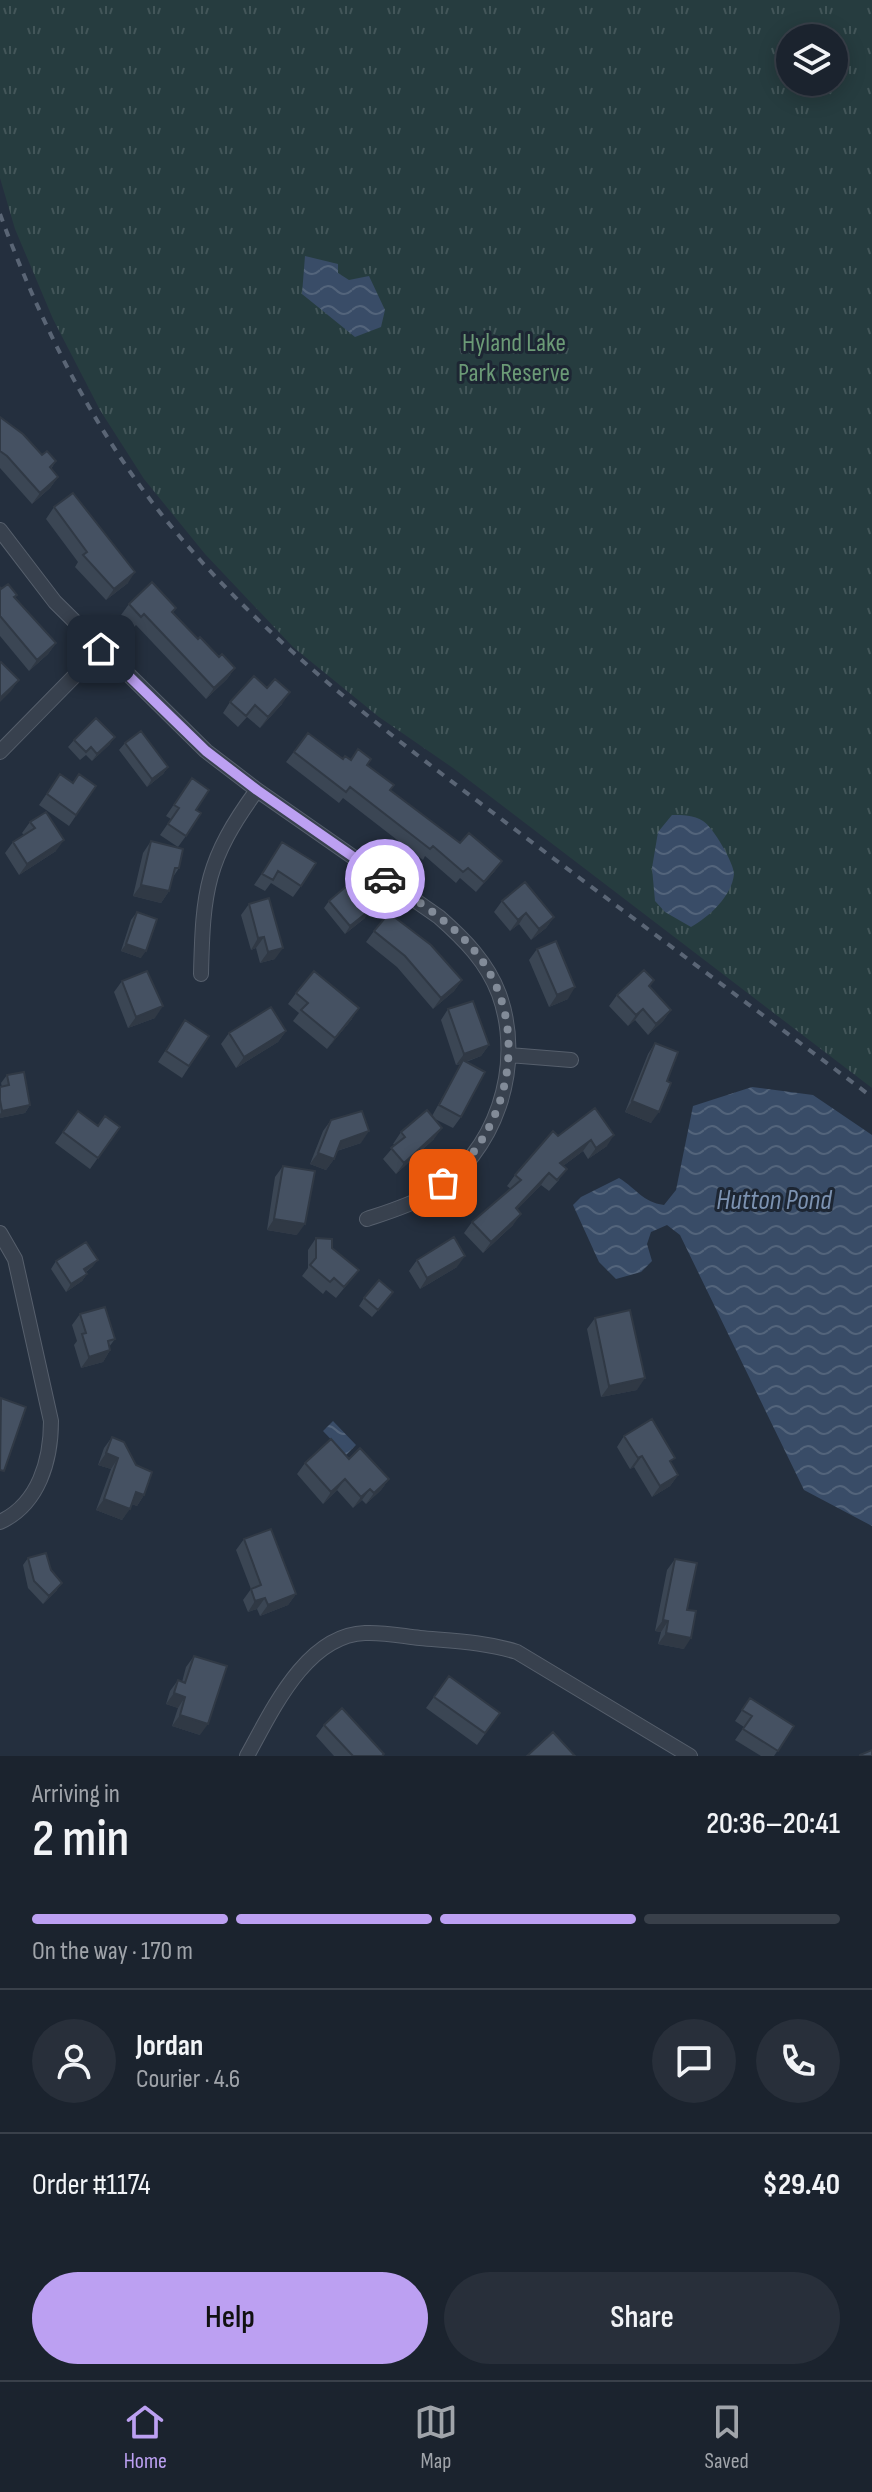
<!DOCTYPE html>
<html lang="en">
<head>
<meta charset="utf-8">
<style>
  :root { --surface:#1b232e; --page:#282f3a; --text:#f1f3f6; --muted:#a0a4aa; --line:#39404a; --accent:#bca0f2 }
  body { margin:0; font-family:"Sofia Sans Condensed",sans-serif; background:var(--page); color:var(--text); height:100vh; display:flex; flex-direction:column; font-size:30px; white-space:nowrap }
  * { box-sizing:border-box; margin:0 }
  p { font-size:26px; color:var(--muted) }
  .icon { flex:none; width:44px; height:44px; fill:none; stroke:currentColor; stroke-width:2; stroke-linecap:round; stroke-linejoin:round }
  .map { position:relative; height:1756px; overflow:hidden }
  .details { display:flex; flex-direction:column; background:var(--surface); flex:1 }
  .details>* { flex:none }
  .buttons { position:absolute; left:776px; top:24px; display:grid; gap:16px }
  .buttons a { display:grid; place-items:center; width:72px; height:72px; border-radius:50%; background:var(--surface); box-shadow:0 4px 20px #0003,0 0 0 2px var(--line); font-size:40px }
  .pin { position:absolute; display:grid; place-items:center; width:68px; height:68px; color:#fff; margin:-34px; border-radius:16px; box-shadow:0 4px 12px #0006 }
  .courier { position:absolute; display:grid; place-items:center; width:80px; height:80px; margin:-40px; border:6px solid #bca0f2; border-radius:50%; background:#fff; color:#222; box-shadow:0 2px 10px #0007 }
  .overview em { font-style:normal; font-weight:600 }
  .overview div { display:flex; flex-direction:column-reverse }
  .overview { display:flex; align-items:center; justify-content:space-between; height:136px; padding:0 32px }
  h1 { font-size:52px; font-weight:600; line-height:60px }
  .bar { display:grid; grid-template-columns:repeat(4,1fr); gap:12px 8px; align-content:center; height:96px; padding:0 32px }
  .bar i { height:10px; border-radius:6px; background:var(--line) }
  .bar .active { background:var(--accent) }
  .bar p { grid-column:span 4 }
  .line { display:flex; align-items:center; gap:20px; padding:0 32px; border-top:2px solid var(--line) }
  .line div { flex:1 }
  .round { display:grid; place-items:center; flex:none; width:84px; height:84px; border-radius:42px; background:var(--page) }
  .cta { display:flex; gap:16px; margin-top:auto; padding:16px 32px }
  .cta a { flex:1; height:92px; border-radius:48px; background:var(--accent); color:#111; font-size:32px; font-weight:600; line-height:92px; text-align:center }
  .cta a+a { background:var(--page); color:var(--text) }
  .dock { display:flex; justify-content:space-around; align-items:center; height:112px; border-top:2px solid var(--line); background:var(--surface); font-size:22px; color:var(--muted) }
  .dock a { display:grid; justify-items:center; gap:4px }
  .dock .active { color:var(--accent) }
  .map>svg:first-child { display:block }
  .park { fill:url(#park-tufts); fill-rule:evenodd }
  .water { fill:url(#water-waves) }
  .lines { fill:none; stroke-linecap:round; stroke-linejoin:round }
  .minor-casing { stroke:#565f6c; stroke-width:16 }
  .minor { stroke:#38414e; stroke-width:14 }
  .rail { stroke:#5a6575; stroke-width:4; stroke-dasharray:8 8; stroke-linecap:butt }
  .wall { fill:#3b4654 }
  .shaded-wall { fill:#303945 }
  .building { fill:#455162; stroke:#303945; stroke-width:2 }
  .done { stroke:#828b98; stroke-width:8; stroke-dasharray:0 14.4 }
  .route { stroke:#bca0f2; stroke-width:10 }
  .labels { text-anchor:middle; dominant-baseline:central; stroke-width:6; stroke-linejoin:round; paint-order:stroke }
  .park-label { font-size:26px; fill:#6b9a76; stroke:#1d2633 }
  .water-label { font-size:28px; font-style:italic; fill:#7c92b1; stroke:#1d2633 }
</style>
</head>
<body>
<div class="map">
<svg width="872" height="1756" viewBox="0 0 872 1756">
  <defs>
    <pattern id="park-tufts" width="24" height="20" patternUnits="userSpaceOnUse" patternTransform="scale(2)"><rect width="24" height="20" fill="#263c3f"/><path d="M3 7l-1-3M5 7V3M7 7l1-3M15 17l-1-3M17 17v-4M19 17l1-3" fill="none" stroke="#435659"/></pattern>
    <pattern id="water-waves" width="16" height="10" patternUnits="userSpaceOnUse" patternTransform="scale(2)"><rect width="16" height="10" fill="#394c67"/><path d="M0 5q4-4 8 0t8 0" fill="none" stroke="#53647b"/></pattern>
  </defs>
  <rect width="100%" height="100%" fill="#242f3e"/>
  <!-- park -->
  <path class="park" d="M0 0H872V1088L453 768 379 717 293 647 205 554 144 479 100 410 53 319 15 229 0 178ZM790 38H834V82H790Z"/>
  <!-- water -->
  <path class="water" d="M305 256 338 264V273L349 280 369 276 385 310 381 327 355 337 302 294Z
    M672 815C682 815 694 815 703 821 713 827 734 863 734 874 732 896 709 917 691 927L665 912 655 901 652 868 658 832Z
    M752 1087 813 1095 872 1135V1526L804 1490 680 1235 667 1225 651 1232 647 1244 652 1261 641 1272 616 1279 599 1262 573 1205 581 1197 619 1178C637 1189 642 1202 664 1205L676 1190 693 1106Z
    M333 1421 356 1445 346 1455 323 1431Z"/>
  <g class="lines">
    <defs>
      <path id="minor" d="M0 530 55 602 206 751 257 790 439 917C464 939 487 962 499 994 525 1066 496 1154 430 1194 411 1205 388 1212 367 1219
        M0 752 101 649
        M201 974C203 890 206 860 257 790
        M509 1055 571 1060
        M0 1233 15 1259 51 1421C51 1460 39 1504 0 1522
        M247 1756C272 1711 306 1635 365 1633 383 1632 402 1636 420 1638 453 1641 486 1642 517 1652L690 1756"/>
    </defs>
    <!-- minor casing -->
    <use href="#minor" class="minor-casing"/>
    <!-- minor -->
    <use href="#minor" class="minor"/>
    <!-- rail -->
    <path class="rail" d="M0 214C39 320 91 425 162 515 263 642 393 737 521 834 638 922 755 1009 872 1097"/>
  </g>
  <!-- wall -->
  <path class="wall" d="M0 417 42 455 56 461 51 469 58 477 50 488 32 504 0 468Z
    M54 507 128 583 106 600 75 567 78 562 46 519Z
    M0 587 15 597 56 643 48 654 29 671 0 636Z
    M129 604 176 608 173 613 198 639 219 657 235 668 227 679 206 699 136 625 133 628 121 615Z
    M230 702 282 704 260 728 247 717 238 727 223 713Z
    M308 733 343 759 351 760 367 765 390 790 460 843 502 861 494 872 476 892 460 878 456 883 425 856 423 860 343 798 339 803 286 762Z
    M74 740 110 744 92 761 86 755 80 760 68 747Z
    M125 743 168 767 163 774 147 787 119 750Z
    M60 774 73 783 96 786 69 826 39 805Z
    M192 778 196 810 186 836 178 847 160 835 171 819 166 816Z
    M30 822 56 851 19 875 5 853 13 842 24 835 22 833Z
    M151 841 179 868 173 877 169 891 161 903 133 896 143 853Z
    M275 854 301 886 293 897 271 883 265 891 254 885Z
    M329 901 365 918 345 934 324 908Z
    M502 901 554 917 546 928 531 940 519 924 510 931 494 912Z
    M249 904 275 959 260 963 256 948 251 950 241 915Z
    M137 912 141 958 121 951 131 920Z
    M374 931 462 980 454 991 433 1009 397 967 366 942Z
    M537 949 568 999 549 1007 529 960Z
    M122 981 155 1018 128 1028 114 992Z
    M650 987 671 1010 663 1021 648 1035 635 1020 628 1026 609 1006 617 995Z
    M296 993 352 1019 327 1049 293 1021 299 1013 288 1004Z
    M448 1009 489 1045 481 1056 466 1062 461 1117 453 1128 433 1118 434 1139 396 1174 383 1159 395 1145 393 1144 401 1132 432 1116 461 1064 456 1065 441 1020Z
    M185 1020 209 1036 182 1078 158 1062Z
    M286 1031 278 1042 236 1068 221 1044 229 1033Z
    M655 1043 667 1081 651 1123 625 1112 648 1054Z
    M7 1075 30 1105 25 1113 0 1118V1087H2L1 1083Z
    M595 1108 607 1146 588 1159 583 1151 563 1166 559 1180 549 1191 541 1185 517 1209 513 1225 483 1253 464 1233 472 1222 511 1189 507 1186 515 1175 558 1136Z
    M78 1111 98 1126 120 1127 90 1169 55 1143Z
    M331 1120 361 1143 337 1151 334 1159 326 1170 310 1164 323 1131Z
    M283 1166 297 1235 267 1230 275 1177Z
    M316 1238 332 1248 359 1270 336 1298 326 1290 323 1294 302 1276 308 1268V1250Z
    M98 1260 92 1267 86 1272 87 1274 82 1281 66 1292 51 1269 56 1261Z
    M417 1260 457 1267 420 1289 409 1271Z
    M364 1298 388 1299 372 1317 359 1306Z
    M80 1314 115 1339 109 1347 110 1350 103 1362 81 1368 74 1345 77 1341 72 1325Z
    M595 1318 637 1390 601 1397 587 1329Z
    M624 1436 671 1463 678 1475 670 1486 652 1497 634 1467 630 1469 617 1447Z
    M112 1437 144 1495 137 1506 132 1504 122 1520 96 1510 111 1469 98 1465 104 1448Z
    M349 1459 389 1479 381 1490 366 1504 362 1500 353 1508 337 1490 323 1504 297 1474 305 1463Z
    M244 1539 296 1594 288 1605 260 1616 257 1609 248 1612 243 1600 251 1589 236 1550Z
    M28 1558 57 1590 43 1604 28 1588 23 1565Z
    M675 1559 687 1610 684 1649 658 1644 661 1632 655 1631 667 1570Z
    M194 1656 200 1735 172 1726 178 1708 166 1704 170 1691 178 1680 182 1682 186 1667Z
    M449 1676 500 1713 477 1745 426 1708Z
    M750 1698 794 1726 774 1756H761L735 1740 744 1727 735 1721Z
    M324 1725 383 1756H334L316 1736Z"/>
  <!-- shaded-wall -->
  <path class="shaded-wall" d="M58 477 50 488 32 504 40 493Z
    M135 572 128 583 106 600 114 589Z
    M56 643 48 654 29 671 37 660Z
    M235 668 227 679 206 699 214 688Z
    M19 680 11 691 0 702V698Z
    M290 692 282 704 260 728 268 717Z
    M115 737 110 744 92 761 97 754Z
    M168 767 163 774 147 787 152 779Z
    M64 840 56 851 19 875 27 864Z
    M502 861 494 872 476 892 484 882Z
    M141 885 169 891 161 903 133 896Z
    M370 910 365 918 345 934 350 926Z
    M526 913 519 924 510 931 518 920Z
    M554 917 546 928 531 940 539 929Z
    M264 937 256 948 251 950 258 938Z
    M126 944 146 951 141 958 121 951Z
    M283 948 275 959 260 963 268 952Z
    M462 980 454 991 433 1009 441 998Z
    M575 987 568 999 549 1007 557 995Z
    M163 1006 155 1018 128 1028 136 1017Z
    M359 1008 352 1019 327 1049 335 1038Z
    M643 1009 635 1020 628 1026 636 1015Z
    M671 1010 663 1021 648 1035 656 1024Z
    M286 1031 278 1042 236 1068 244 1057Z
    M489 1045 481 1056 456 1065 464 1054Z
    M632 1101 659 1112 651 1123 625 1112Z
    M30 1105 25 1113 0 1118V1114L2 1111Z
    M442 1128 434 1139 396 1174 404 1163Z
    M369 1131 361 1143 333 1152 341 1141Z
    M614 1135 607 1146 588 1159 596 1148Z
    M591 1140 583 1151 552 1174 560 1163Z
    M318 1153 334 1159 326 1170 310 1164Z
    M549 1173 541 1185 508 1219 516 1208Z
    M521 1214 513 1225 483 1253 491 1242Z
    M274 1219 305 1224 297 1235 267 1230Z
    M465 1256 457 1267 420 1289 427 1278Z
    M98 1260 92 1267 79 1276 84 1269Z
    M87 1274 82 1281 66 1292 71 1284Z
    M110 1350 103 1362 81 1368 89 1357Z
    M645 1378 637 1390 601 1397 609 1386Z
    M106 1453 118 1458 111 1469 98 1465Z
    M642 1456 634 1467 630 1469 638 1458Z
    M678 1475 670 1486 652 1497 660 1486Z
    M345 1479 337 1490 323 1504 331 1492Z
    M389 1479 381 1490 366 1504 374 1493Z
    M370 1489 362 1500 353 1508 361 1497Z
    M136 1492 144 1495 137 1506 128 1503Z
    M104 1499 130 1509 122 1520 96 1510Z
    M62 1583 57 1590 43 1604 49 1596Z
    M296 1594 288 1605 260 1616 268 1605Z
    M265 1598 257 1609 248 1612 255 1601Z
    M663 1620 668 1621 661 1632 655 1631Z
    M666 1633 691 1638 684 1649 658 1644Z
    M174 1693 185 1697 178 1708 166 1704Z
    M180 1715 208 1724 200 1735 172 1726Z"/>
  <!-- building -->
  <path class="building" d="M0 417 23 434 42 455 47 451 56 461 50 467 58 477 40 493 7 456 0 451Z
    M73 493 135 572 114 589 83 555 87 552 54 507Z
    M152 582 176 608 172 612 198 639 200 637 219 657 222 654 235 668 214 688 144 614 141 617 129 604Z
    M8 584 17 595 14 597 56 643 37 660 0 616V587L1 589Z
    M1 662 19 680 0 698V663Z
    M254 676 267 688 275 679 290 692 268 717 255 705 246 716 230 702Z
    M96 718 115 737 97 754 91 747 86 752 74 740Z
    M141 731 168 767 152 779 125 743Z
    M308 733 343 759 345 756 351 760 358 749 371 759 367 765 394 785 390 790 460 843 469 833 502 861 484 882 468 868 463 872 433 846 430 849 350 787 346 792 294 752Z
    M60 774 73 783 79 774 96 786 76 815 47 794Z
    M192 778 209 790 196 810 201 813 186 836 168 824 179 808 174 805Z
    M46 812 64 840 27 864 13 842 35 828 30 822Z
    M151 841 183 849 179 868H175L169 891 141 885Z
    M282 842 316 863 301 886 278 871 273 880 262 874Z
    M525 882 554 917 539 929 526 913 518 920 502 901Z
    M349 884 370 910 350 926 329 901Z
    M269 898 283 948 268 952 264 937 258 938 249 904Z
    M137 912 157 919 146 951 126 944Z
    M389 913 431 945 462 980 441 998 405 956 374 931Z
    M556 941 575 987 557 995 537 949Z
    M644 970 654 980 649 986 671 1010 656 1024 643 1009 636 1015 617 995Z
    M147 971 163 1006 136 1017 122 981Z
    M314 971 359 1008 335 1038 301 1010 308 1003 296 993Z
    M473 1001 489 1045 464 1054 448 1009Z
    M271 1007 286 1031 244 1057 229 1033Z
    M185 1020 209 1036 189 1066 166 1051Z
    M655 1043 678 1052 667 1081 671 1083 659 1112 632 1101Z
    M463 1060 485 1072 461 1117 439 1105Z
    M24 1072 30 1105 2 1111 0 1100V1087L9 1085 7 1075Z
    M595 1108 614 1135 596 1148 591 1140 560 1163 567 1169 557 1180 549 1173 516 1208 521 1214 491 1242 472 1222 521 1180 515 1175 553 1131 558 1136Z
    M427 1110 442 1128 404 1163 391 1148 405 1137 401 1132Z
    M78 1111 98 1126 105 1116 120 1127 98 1158 63 1132Z
    M362 1111 369 1131 341 1141 334 1159 318 1153 331 1120Z
    M283 1166 315 1171 305 1224 274 1219Z
    M454 1237 465 1256 427 1278 417 1260Z
    M316 1238 332 1239V1248L359 1270 344 1287 334 1278 330 1282 310 1265 316 1258Z
    M86 1242 98 1260 84 1269 87 1274 71 1284 56 1261Z
    M379 1280 393 1292 378 1310 364 1298Z
    M105 1307 115 1339 108 1341 110 1350 89 1357 82 1334 86 1333 80 1314Z
    M630 1310 645 1378 609 1386 595 1318Z
    M1 1398 26 1407 4 1471 0 1470Z
    M652 1419 675 1458 670 1461 678 1475 660 1486 642 1456 638 1458 624 1436Z
    M112 1437 124 1442 136 1465 152 1472 144 1495 136 1492 130 1509 104 1499 118 1458 106 1453Z
    M331 1439 349 1459 360 1448 389 1479 374 1493 370 1489 361 1497 345 1479 331 1492 305 1463Z
    M271 1529 296 1594 268 1605 265 1598 255 1601 251 1589 261 1585 244 1539Z
    M46 1553 51 1570 62 1583 49 1596 34 1581 28 1558Z
    M675 1559 697 1563 687 1610 696 1611 691 1638 666 1633 668 1621 663 1620Z
    M194 1656 227 1666 208 1724 180 1715 185 1697 174 1693 178 1680 185 1683Z
    M449 1676 500 1713 485 1733 434 1697Z
    M750 1698 794 1726 778 1751 743 1729 752 1716 742 1710Z
    M342 1708 384 1754 382 1756H353L324 1725Z
    M553 1732 575 1756H527Z
    M872 1750V1756H860V1755Z"/>
  <g class="lines">
    <!-- done -->
    <path class="done" d="M385 879C420 903 458 926 483 962 531 1033 508 1133 443 1183"/>
    <!-- route -->
    <path class="route" d="M101 649 206 751 257 790 385 879"/>
  </g>
  <g class="labels">
    <!-- park labels -->
    <g class="park-label">
      <text x="514" y="343">Hyland Lake<tspan x="514" dy="30">Park Reserve</tspan></text>
    </g>
    <!-- water labels -->
    <g class="water-label">
      <text x="774" y="1200">Hutton Pond</text>
    </g>
  </g>
</svg>
<div class="buttons">
<a><svg class="icon" aria-label="layers" viewBox="0 0 24 24"><path d="M12 4l9 5-9 5-9-5zM3 14l9 5 9-5"/></svg></a>
</div>
<div class="pin" style="left:443px;top:1183px;background:#ea580c"><svg class="icon" aria-label="bag" viewBox="0 0 24 24"><path d="M5 8h14l-1 12H6zM9 8a3 3 0 0 1 6 0"/></svg></div>
<div class="pin" style="left:101px;top:649px;background:#1f2937"><svg class="icon" aria-label="home" viewBox="0 0 24 24"><path d="M3 11l9-7 9 7M6 9v11h12V9"/></svg></div>
<div class="courier" style="left:385px;top:879px"><svg class="icon" aria-label="car" viewBox="0 0 24 24"><path d="M5 17H2v-5l4-1 3-4h7l3 4 3 1v5h-3M9 17h6M6 11h13"/><circle cx="7" cy="17" r="2"/><circle cx="17" cy="17" r="2"/></svg></div>
</div>
<section class="details">
<div class="overview"><div><h1>2 min</h1><p>Arriving in</p></div><em>20:36–20:41</em></div>
<div class="bar"><i class="active"></i><i class="active"></i><i class="active"></i><i></i><p>On the way · 170 m</p></div>
<div class="line" style="height:144px"><a class="round"><svg class="icon" aria-label="person" viewBox="0 0 24 24"><circle cx="12" cy="8" r="4"/><path d="M4 21q1-7 8-7t8 7"/></svg></a><div><b>Jordan</b><p>Courier · 4.6</p></div><a class="round"><svg class="icon" aria-label="chat" viewBox="0 0 24 24"><path d="M4 5h16v11H9l-5 4z"/></svg></a><a class="round"><svg class="icon" aria-label="phone" viewBox="0 0 24 24"><path d="M5 4h4l2 5-3 2q2 4 5 5l2-3 5 2v4C11 20 4 13 5 4z"/></svg></a></div>
<div class="line" style="height:104px"><div>Order #1174</div><b>$29.40</b></div>
<div class="cta"><a>Help</a><a>Share</a></div>
</section>
<nav class="dock">
<a class="active"><svg class="icon" aria-label="home" viewBox="0 0 24 24"><path d="M3 11l9-7 9 7M6 9v11h12V9"/></svg>Home</a>
<a><svg class="icon" aria-label="map" viewBox="0 0 24 24"><path d="M3 6l6-2 6 2 6-2v14l-6 2-6-2-6 2zM9 4v14M15 6v14"/></svg>Map</a>
<a><svg class="icon" aria-label="saved" viewBox="0 0 24 24"><path d="M7 4h10v16l-5-4-5 4z"/></svg>Saved</a>
</nav>
</body>
</html>
